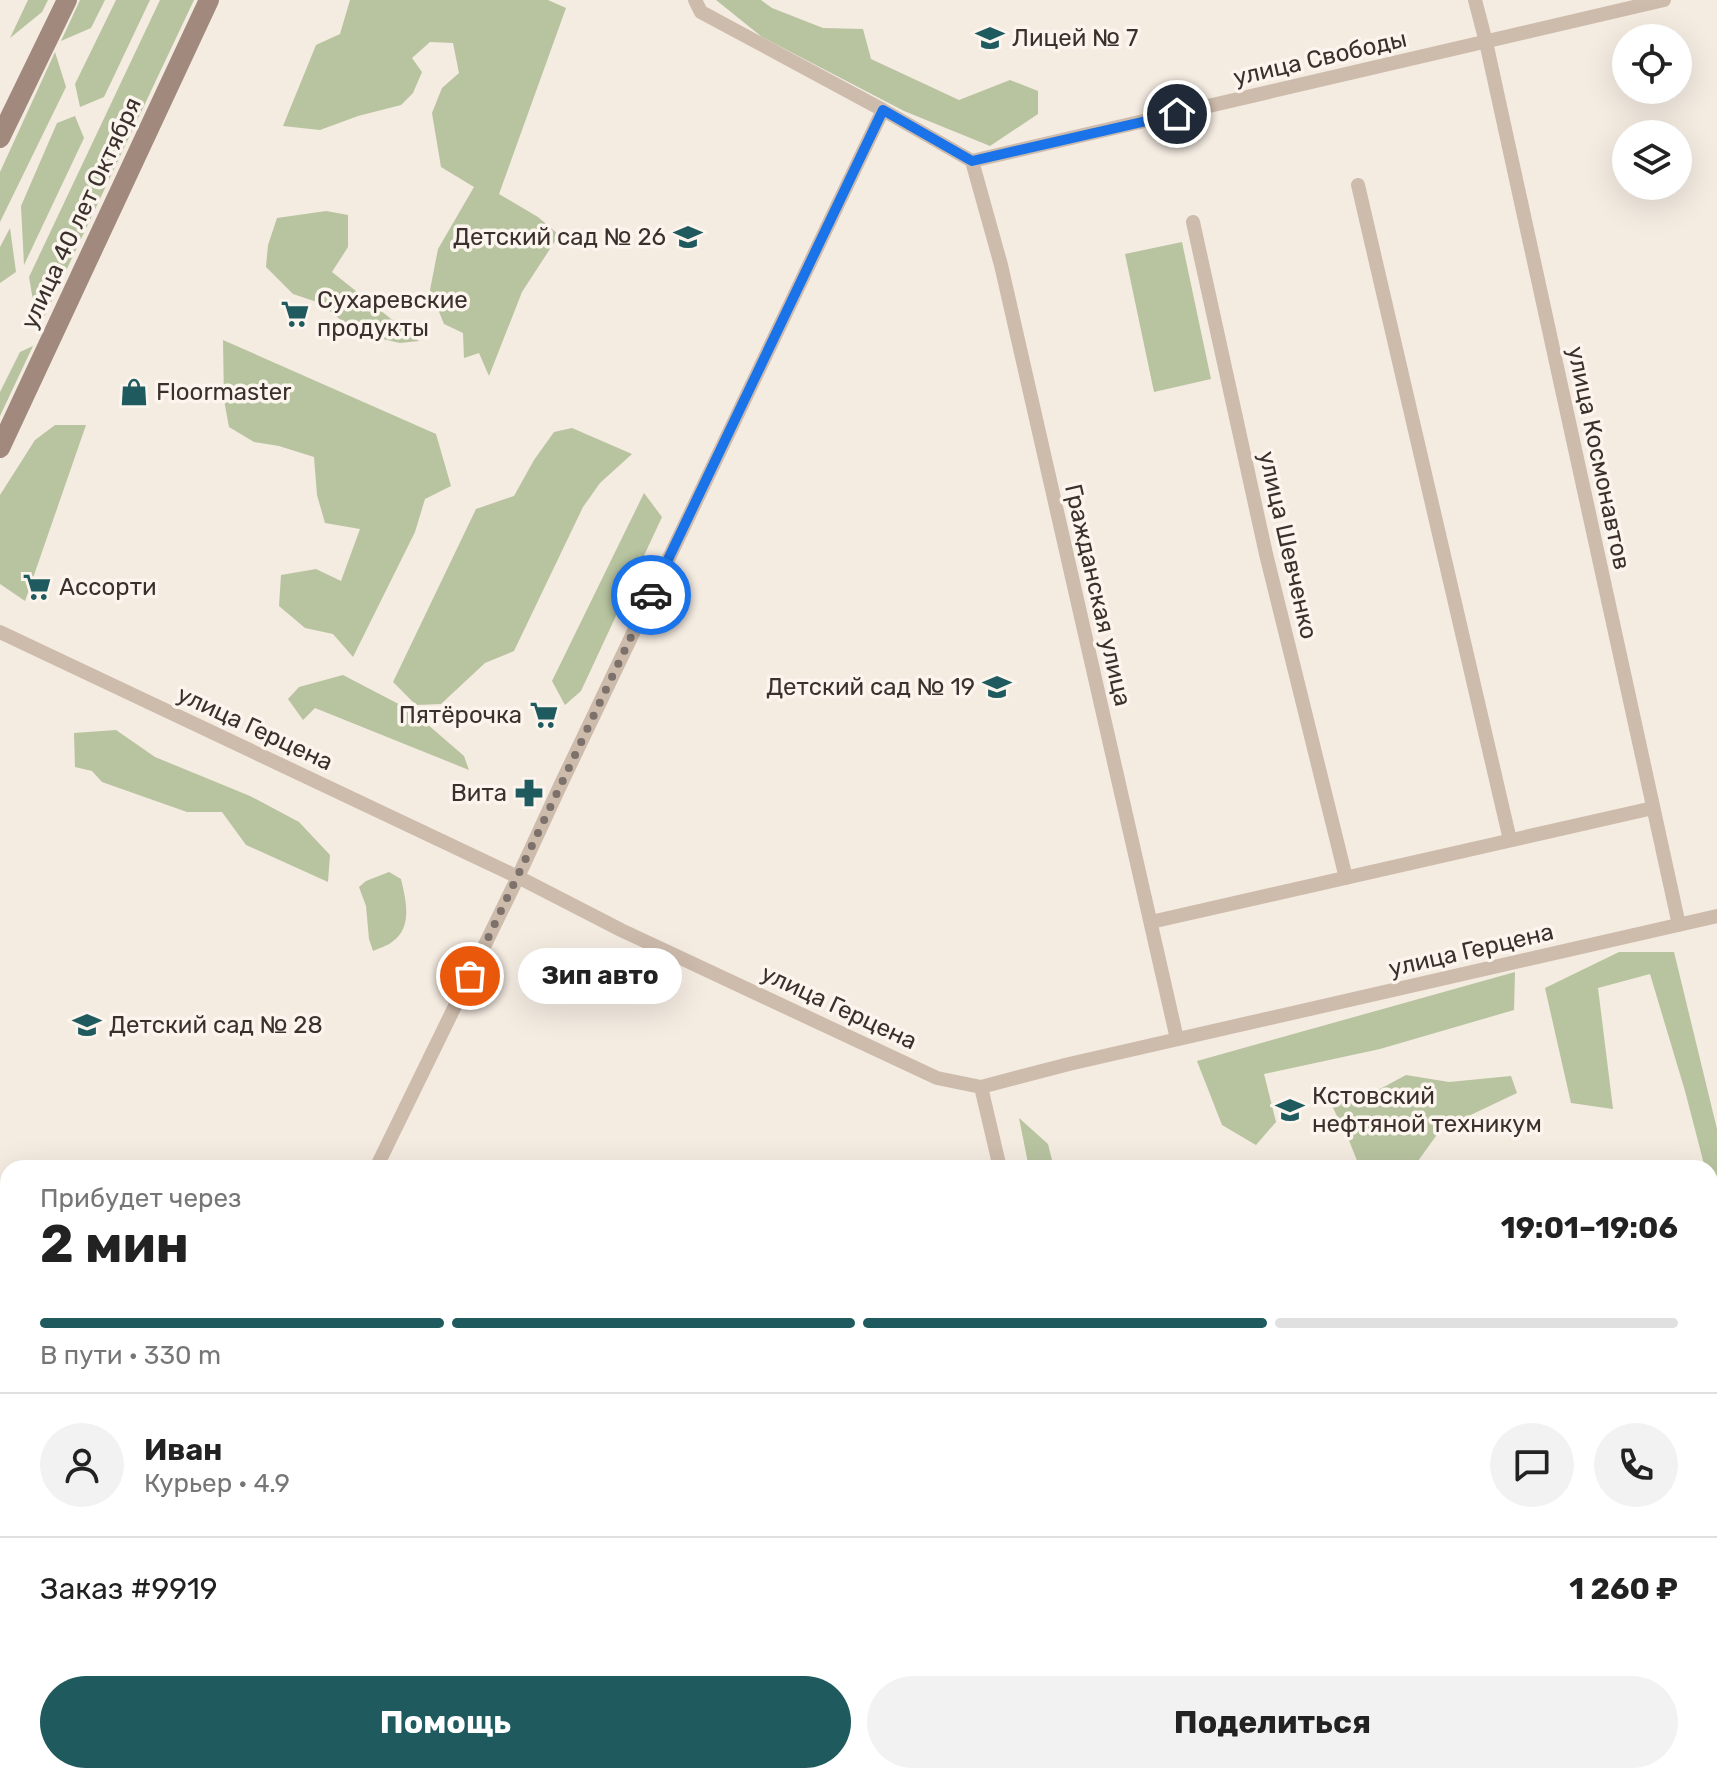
<!DOCTYPE html>
<html lang="ru">
<head>
<meta charset="utf-8">
<style>
  :root { --surface:#fff; --page:#f2f2f2; --text:#222; --muted:#767676; --line:#e0e0e0; --accent:#1f5a5e }
  body { margin:0; font-family:Rubik,sans-serif; background:var(--page); color:var(--text); height:100vh; display:flex; flex-direction:column; font-size:30px; white-space:nowrap }
  * { box-sizing:border-box; margin:0 }
  p { font-size:26px; color:var(--muted) }
  .icon { flex:none; width:44px; height:44px; fill:none; stroke:currentColor; stroke-width:2; stroke-linecap:round; stroke-linejoin:round }
  .map { position:relative; flex:1; overflow:hidden }
  .drawer { position:absolute; left:0px; top:1160px; width:1718px; height:624px; display:flex; flex-direction:column; background:var(--surface); border-radius:24px 24px 0 0; box-shadow:0 8px 32px #0002 }
  .drawer>* { flex:none }
  .controls { position:absolute; left:1612px; top:24px; display:grid; gap:16px }
  .controls a { display:grid; place-items:center; width:80px; height:80px; border-radius:50%; background:var(--surface); box-shadow:0 8px 32px #0002; font-size:40px }
  .pin { position:absolute; display:grid; place-items:center; width:68px; height:68px; color:#fff; margin:-34px; border:4px solid #fff; border-radius:50%; box-shadow:0 2px 8px #0007 }
  .courier { position:absolute; display:grid; place-items:center; width:80px; height:80px; margin:-40px; border:6px solid #1a73e8; border-radius:50%; background:#fff; color:#222; box-shadow:0 2px 10px #0007 }
  .bubble { position:absolute; height:56px; border-radius:28px; background:var(--surface); box-shadow:0 8px 32px #0002; font-size:26px; font-weight:700; line-height:56px; text-align:center }
  .head em { font-style:normal; font-weight:700 }
  .head div { display:flex; flex-direction:column-reverse }
  .head { display:flex; align-items:center; justify-content:space-between; height:136px; padding:0 40px }
  h1 { font-size:52px; font-weight:700; line-height:60px }
  .bar { display:grid; grid-template-columns:repeat(4,1fr); gap:12px 8px; align-content:center; height:96px; padding:0 40px }
  .bar i { height:10px; border-radius:6px; background:var(--line) }
  .bar .current { background:var(--accent) }
  .bar p { grid-column:span 4 }
  .line { display:flex; align-items:center; gap:20px; padding:0 40px; border-top:2px solid var(--line) }
  .line div { flex:1 }
  .round { display:grid; place-items:center; flex:none; width:84px; height:84px; border-radius:42px; background:var(--page) }
  .button { display:flex; gap:16px; margin-top:auto; padding:16px 40px }
  .button a { flex:1; height:92px; border-radius:48px; background:var(--accent); color:#fff; font-size:32px; font-weight:700; line-height:92px; text-align:center }
  .button a+a { background:var(--page); color:var(--text) }
  .map>svg:first-child { display:block }
  .green { fill:#b8c4a0 }
  .lines { fill:none; stroke-linecap:round; stroke-linejoin:round }
  .street { stroke:#cdbbac; stroke-width:14 }
  .secondary { stroke:#a18a7d; stroke-width:20 }
  .done { stroke:#7c716b; stroke-width:8; stroke-dasharray:0 14.4 }
  .route { stroke:#1a73e8; stroke-width:10 }
  .labels { text-anchor:middle; dominant-baseline:central; stroke-width:7; stroke-linejoin:round; paint-order:stroke }
  .poi-label { font-size:24px; fill:#3b302b; stroke:#fbf5ee; text-anchor:start }
  .street-label { font-size:24px; fill:#3b302b; stroke:#fbf5ee }
</style>
</head>
<body>
<div class="map">
<svg width="1717" height="1784" viewBox="0 0 1717 1784">
  <rect width="100%" height="100%" fill="#f4ebe1"/>
  <!-- green -->
  <path class="green" d="M28 0H48L42 12 10 38Z
    M80 0H105L91 28 61 41Z
    M116 0H150L104 97 80 107 75 84Z
    M160 0H194L38 330 29 277Z
    M350 0H548L566 8 499 194 538 217 559 235 522 292 489 376 479 353 464 358 463 333 444 324 430 290 438 249 474 187 441 167 432 113 442 88 459 73 453 43 430 42 412 58 422 72 413 93 401 105 358 116 320 130 283 126 316 45 340 34Z
    M716 0H761L772 8 823 28 863 29 871 59 959 100 1010 80 1038 91V114L990 146 904 111 762 37Z
    M55 52 66 87 0 222V172Z
    M75 116 84 138 24 265 21 206 57 123Z
    M326 211 348 215V247L332 272 419 341 400 343 374 337 342 321 320 303 293 294 266 267 268 245 277 218Z
    M10 228 16 272 0 283V247Z
    M1182 242 1211 379 1154 392 1125 254Z
    M223 340 436 434 451 486 425 499 415 532 353 657 333 634 305 628 279 606 281 575 316 569 341 581 360 529 325 523 317 495 314 457 279 446 254 442 229 427 224 400Z
    M33 346 0 416V392L20 352Z
    M55 425H86L25 601 0 584V495L35 440Z
    M572 428 632 454 600 483 583 507 514 651 485 663 441 704 416 705 393 682 476 509 514 496 534 460 554 432Z
    M644 493 662 517 581 691 565 705 552 681Z
    M343 675 412 711 464 756 469 770 315 708 303 720 288 699 299 687Z
    M116 730 155 757 250 796 299 822 330 855 328 882 246 845 222 812H187L102 782 92 771 75 767 74 733Z
    M389 872 401 879C406 900 413 928 392 942 387 946 379 948 373 951L369 939 366 906 359 887 366 881Z
    M1619 952H1674L1717 1129V1258L1710 1256V1204L1713 1200 1710 1189V1168H1705L1685 1091 1650 974 1598 988 1613 1109 1571 1103 1545 988Z
    M1515 972 1514 1010 1380 1049 1264 1074 1276 1122 1256 1145 1222 1125 1197 1061Z
    M1406 1075 1449 1082 1511 1076 1517 1093 1441 1129 1413 1168H1360L1348 1138 1330 1102 1365 1097Z
    M1019 1118 1048 1144 1054 1168H1029Z"/>
  <g class="lines">
    <!-- street -->
    <path class="street" d="M695 0 701 12 883 110 972 161 1664 0
      M1475 0 1486 42 1679 925
      M972 161 1001 265 1177 1039
      M1358 185 1510 840
      M1193 222 1266 554 1346 878
      M0 632 518 877 621 930 937 1078 981 1087 1069 1064 1717 916
      M1151 922 1653 808
      M981 1087 1000 1168
      M376 1168 518 877 560 786 883 110
      M0 1504 8 1508
      M1134 1776 1136 1784"/>
    <!-- secondary -->
    <path class="secondary" d="M0 138 67 0
      M0 448 209 0"/>
  </g>
  <g class="lines">
    <!-- done -->
    <path class="done" d="M470 976 651 595"/>
    <!-- route -->
    <path class="route" d="M651 595 883 110 972 161 1177 114"/>
  </g>
  <!-- icons -->
  <defs>
    <symbol id="school-bare" viewBox="-9 -9 18 18"><path d="M0-5L7-2L0 1L-7-2ZM-4 1L0 2.5L4 1V4Q0 6-4 4Z" fill="#1f5a5e" stroke="#fbf5ee" stroke-width="2.5" paint-order="stroke"/></symbol>
    <symbol id="supermarket-bare" viewBox="-9 -9 18 18"><path d="M-6-5.5h2.5l.6 2H6L4.5 2H-2.5L-4.4-4H-6ZM-1.5 3.2a1.3 1.3 0 1 0 .1 0ZM3 3.2a1.3 1.3 0 1 0 .1 0Z" fill="#1f5a5e" stroke="#fbf5ee" stroke-width="2.5" paint-order="stroke"/></symbol>
    <symbol id="shop-bare" viewBox="-9 -9 18 18"><path d="M-5-2.5h2.3a2.7 3.5 0 0 1 5.4 0H5L5.5 6h-11ZM-1.5-2.5h3a1.5 2.3 0 0 0-3 0Z" fill="#1f5a5e" stroke="#fbf5ee" stroke-width="2.5" paint-order="stroke"/></symbol>
    <symbol id="pharmacy-bare" viewBox="-9 -9 18 18"><path d="M-2-6h4v4h4v4h-4v4h-4v-4h-4v-4h4Z" fill="#1f5a5e" stroke="#fbf5ee" stroke-width="2.5" paint-order="stroke"/></symbol>
    <symbol id="university-bare" viewBox="-9 -9 18 18"><path d="M0-5L7-2L0 1L-7-2ZM-4 1L0 2.5L4 1V4Q0 6-4 4Z" fill="#1f5a5e" stroke="#fbf5ee" stroke-width="2.5" paint-order="stroke"/></symbol>
  </defs>
  <g fill-rule="evenodd">
    <use href="#school-bare" x="970" y="18" width="40" height="40"/>
    <use href="#school-bare" x="668" y="217" width="40" height="40"/>
    <use href="#supermarket-bare" x="275" y="294" width="40" height="40"/>
    <use href="#shop-bare" x="114" y="372" width="40" height="40"/>
    <use href="#supermarket-bare" x="17" y="567" width="40" height="40"/>
    <use href="#school-bare" x="977" y="667" width="40" height="40"/>
    <use href="#supermarket-bare" x="524" y="695" width="40" height="40"/>
    <use href="#pharmacy-bare" x="509" y="773" width="40" height="40"/>
    <use href="#school-bare" x="67" y="1005" width="40" height="40"/>
    <use href="#university-bare" x="1270" y="1090" width="40" height="40"/>
  </g>
  <g class="labels">
    <!-- poi labels -->
    <g class="poi-label">
      <text x="1012" y="38">Лицей № 7</text>
      <text x="666" y="237" text-anchor="end">Детский сад № 26</text>
      <text x="317" y="300">Сухаревские<tspan x="317" dy="28">продукты</tspan></text>
      <text x="156" y="392">Floormaster</text>
      <text x="59" y="587">Ассорти</text>
      <text x="975" y="687" text-anchor="end">Детский сад № 19</text>
      <text x="522" y="715" text-anchor="end">Пятёрочка</text>
      <text x="507" y="793" text-anchor="end">Вита</text>
      <text x="109" y="1025">Детский сад № 28</text>
      <text x="1312" y="1096">Кстовский<tspan x="1312" dy="28">нефтяной техникум</tspan></text>
    </g>
    <!-- street labels -->
    <g class="street-label">
      <text transform="translate(1320 58) rotate(-13)">улица Свободы</text>
      <text transform="translate(81 213) rotate(-65)">улица 40 лет Октября</text>
      <text transform="translate(1599 458) rotate(78)">улица Космонавтов</text>
      <text transform="translate(1288 545) rotate(77)">улица Шевченко</text>
      <text transform="translate(1098 595) rotate(77)">Гражданская улица</text>
      <text transform="translate(255 728) rotate(25)">улица Герцена</text>
      <text transform="translate(1471 950) rotate(-13)">улица Герцена</text>
      <text transform="translate(839 1007) rotate(25)">улица Герцена</text>
    </g>
  </g>
</svg>
<div class="controls">
<a><svg class="icon" aria-label="locate" viewBox="0 0 24 24"><circle cx="12" cy="12" r="6"/><path d="M12 2v4M12 18v4M2 12h4M18 12h4"/></svg></a>
<a><svg class="icon" aria-label="layers" viewBox="0 0 24 24"><path d="M12 4l9 5-9 5-9-5zM3 14l9 5 9-5"/></svg></a>
</div>
<div class="pin" style="left:470px;top:976px;background:#ea580c"><svg class="icon" aria-label="bag" viewBox="0 0 24 24"><path d="M5 8h14l-1 12H6zM9 8a3 3 0 0 1 6 0"/></svg></div>
<div class="pin" style="left:1177px;top:114px;background:#1f2937"><svg class="icon" aria-label="home" viewBox="0 0 24 24"><path d="M3 11l9-7 9 7M6 9v11h12V9"/></svg></div>
<div class="courier" style="left:651px;top:595px"><svg class="icon" aria-label="car" viewBox="0 0 24 24"><path d="M5 17H2v-5l4-1 3-4h7l3 4 3 1v5h-3M9 17h6M6 11h13"/><circle cx="7" cy="17" r="2"/><circle cx="17" cy="17" r="2"/></svg></div>
<div class="bubble" style="left:518px;top:948px;width:164px">Зип авто</div>
<section class="drawer">
<div class="head"><div><h1>2 мин</h1><p>Прибудет через</p></div><em>19:01–19:06</em></div>
<div class="bar"><i class="current"></i><i class="current"></i><i class="current"></i><i></i><p>В пути · 330 m</p></div>
<div class="line" style="height:144px"><a class="round"><svg class="icon" aria-label="person" viewBox="0 0 24 24"><circle cx="12" cy="8" r="4"/><path d="M4 21q1-7 8-7t8 7"/></svg></a><div><b>Иван</b><p>Курьер · 4.9</p></div><a class="round"><svg class="icon" aria-label="chat" viewBox="0 0 24 24"><path d="M4 5h16v11H9l-5 4z"/></svg></a><a class="round"><svg class="icon" aria-label="phone" viewBox="0 0 24 24"><path d="M5 4h4l2 5-3 2q2 4 5 5l2-3 5 2v4C11 20 4 13 5 4z"/></svg></a></div>
<div class="line" style="height:104px"><div>Заказ #9919</div><b>1 260 ₽</b></div>
<div class="button"><a>Помощь</a><a>Поделиться</a></div>
</section>
</div>
</body>
</html>
